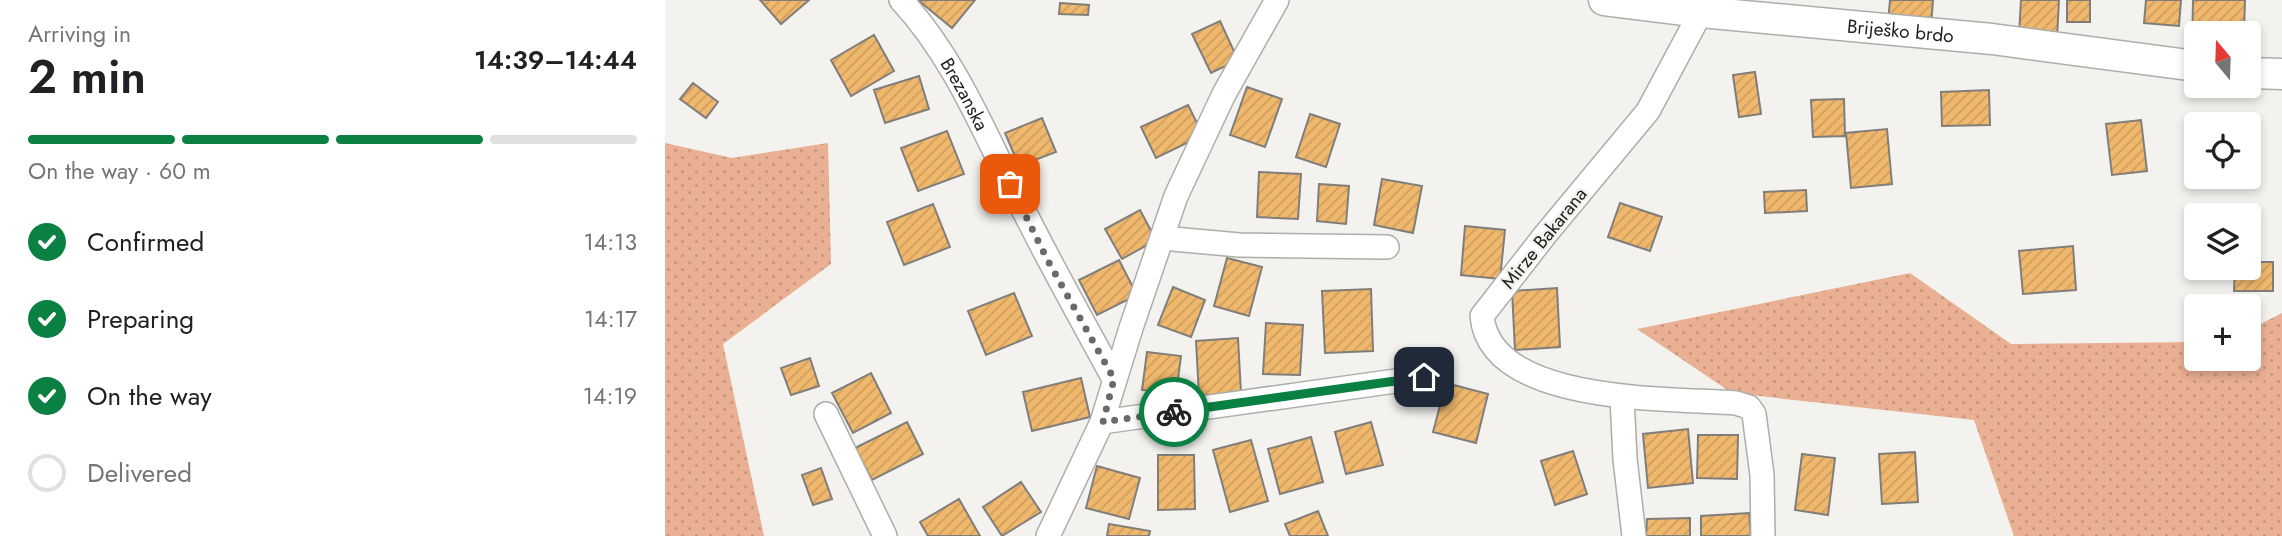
<!DOCTYPE html>
<html lang="en">
<head>
<meta charset="utf-8">
<style>
  :root { --surface:#fff; --page:#f2f2f2; --text:#202124; --muted:#757577; --line:#e0e0e0; --accent:#0b8043 }
  body { margin:0; font-family:Jost,sans-serif; background:var(--page); color:var(--text); height:100vh; display:flex; flex-direction:column; font-size:26px; white-space:nowrap }
  * { box-sizing:border-box; margin:0 }
  p { font-size:23px; color:var(--muted) }
  .icon { flex:none; width:38px; height:38px; fill:none; stroke:currentColor; stroke-width:2; stroke-linecap:round; stroke-linejoin:round }
  .map { position:relative; flex:1; overflow:hidden }
  .panel { display:flex; flex-direction:column; background:var(--surface); width:665px }
  .panel>* { flex:none }
  .needle { width:46px; rotate:341deg }
  .tools { position:absolute; left:1519px; top:21px; display:grid; gap:14px }
  .tools a { display:grid; place-items:center; width:77px; height:77px; border-radius:7px; background:var(--surface); box-shadow:0 4px 10px #0003; font-size:35px }
  .pin { position:absolute; display:grid; place-items:center; width:60px; height:60px; color:#fff; margin:-30px; border-radius:14px; box-shadow:0 4px 10px #0006 }
  .courier { position:absolute; display:grid; place-items:center; width:70px; height:70px; margin:-35px; border:5px solid #0b8043; border-radius:50%; background:#fff; color:#222; box-shadow:0 2px 9px #0007 }
  .head em { font-style:normal; font-weight:600 }
  .head div { display:flex; flex-direction:column-reverse }
  .head { display:flex; align-items:center; justify-content:space-between; height:119px; padding:0 28px }
  h1 { font-size:46px; font-weight:600; line-height:52px }
  .bar { display:grid; grid-template-columns:repeat(4,1fr); gap:10px 7px; align-content:center; height:84px; padding:0 28px }
  .bar i { height:9px; border-radius:5px; background:var(--line) }
  .bar .current { background:var(--accent) }
  .bar p { grid-column:span 4 }
  ol { padding:0 28px; list-style:none }
  li { display:flex; align-items:center; gap:21px; height:77px }
  li p { margin-inline-start:auto }
  li .icon { padding:7px; border-radius:50%; background:var(--accent); color:#fff; stroke-width:4 }
  li:last-child { color:var(--muted) }
  li i { width:38px; height:38px; border:4px solid var(--line); border-radius:50% }
  main { display:flex; flex:1; min-height:0 }
  .map>svg:first-child { display:block }
  .grass { fill:url(#grass-dots) }
  .building { fill:url(#building-hatch); stroke:#817e7a; stroke-width:2 }
  .lines { fill:none; stroke-linecap:round; stroke-linejoin:round }
  .minor-casing { stroke:#aeada9; stroke-width:26 }
  .tertiary-casing { stroke:#aeada9; stroke-width:33 }
  .minor { stroke:#fff; stroke-width:23 }
  .tertiary { stroke:#fff; stroke-width:30 }
  .done { stroke:#6a6a67; stroke-width:7; stroke-dasharray:0 12.6 }
  .route { stroke:#0b8043; stroke-width:9 }
  .labels { text-anchor:middle; dominant-baseline:central; stroke-width:5; stroke-linejoin:round; paint-order:stroke }
  .street-label { font-size:19px; fill:#21211f; stroke:#f3f2ee }
</style>
</head>
<body>
<main>
<section class="panel">
<div class="head"><div><h1>2 min</h1><p>Arriving in</p></div><em>14:39–14:44</em></div>
<div class="bar"><i class="current"></i><i class="current"></i><i class="current"></i><i></i><p>On the way · 60 m</p></div>
<ol>
<li><svg class="icon" aria-label="check" viewBox="0 0 24 24"><path d="M5 12l5 5 9-10"/></svg>Confirmed<p>14:13</p></li>
<li><svg class="icon" aria-label="check" viewBox="0 0 24 24"><path d="M5 12l5 5 9-10"/></svg>Preparing<p>14:17</p></li>
<li><svg class="icon" aria-label="check" viewBox="0 0 24 24"><path d="M5 12l5 5 9-10"/></svg>On the way<p>14:19</p></li>
<li><i></i>Delivered</li>
</ol>
</section>
<div class="map">
<svg width="1617" height="536" viewBox="0 0 1617 536">
  <defs>
    <pattern id="grass-dots" width="8" height="8" patternUnits="userSpaceOnUse" patternTransform="scale(1.75)"><rect width="8" height="8" fill="#eab093"/><path d="M2 2h.1M6 6h.1" fill="none" stroke="#c8977e" stroke-width="1.8" stroke-linecap="round"/></pattern>
    <pattern id="building-hatch" width="6" height="6" patternUnits="userSpaceOnUse" patternTransform="scale(1.75)"><rect width="6" height="6" fill="#f0b86d"/><path d="M-1 1l2-2M0 6l6-6M5 7l2-2" fill="none" stroke="#ce9e5e"/></pattern>
  </defs>
  <rect width="100%" height="100%" fill="#f3f2ee"/>
  <!-- grass -->
  <path class="grass" d="M0 143 67 158 163 143 166 264 58 344 99 536H0Z
    M1245 273 1346 344 1531 342V359H1584V330L1617 313V536H1349L1309 420 1067 393 972 329Z"/>
  <!-- building -->
  <path class="building" d="M95 0H144L116 24Z
    M253 0H310L287 28Z
    M1225 0H1268L1266 26 1223 23Z
    M1356 0H1394L1392 38 1354 35Z
    M1402 0H1425V22H1402Z
    M1481 0H1516L1514 26 1479 23Z
    M1528 0H1580L1579 33H1531V48H1527Z
    M395 3 424 5 423 15 394 14Z
    M555 21 573 60 546 73 527 34Z
    M209 35 229 71 186 96 166 60Z
    M1090 72 1096 114 1074 117 1068 75Z
    M254 76 264 109 220 123 209 90Z
    M28 83 53 102 41 118 15 99Z
    M582 87 617 99 600 147 565 135Z
    M1324 90 1325 125 1277 126 1276 92Z
    M1179 99 1180 136 1148 137 1146 100Z
    M523 105 538 135 491 158 476 127Z
    M645 114 675 124 661 167 631 157Z
    M377 118 391 152 354 166 340 133Z
    M1476 120 1482 171 1447 175 1441 124Z
    M1222 129 1227 184 1186 188 1181 133Z
    M282 131 299 174 253 191 236 148Z
    M594 172 636 174 633 219 592 217Z
    M717 179 757 186 748 233 709 225Z
    M654 184 684 186 681 224 652 221Z
    M1141 190 1142 211 1100 213 1099 192Z
    M955 203 997 217 985 251 943 237Z
    M268 204 285 247 239 265 222 222Z
    M475 210 491 240 457 259 440 229Z
    M800 226 840 230 835 279 796 275Z
    M1408 246 1411 290 1358 294 1354 251Z
    M562 258 597 267 584 316 549 306Z
    M454 260 472 295 432 315 414 280Z
    M1584 262H1608V291H1569L1570 268H1584Z
    M508 287 540 300 526 337 493 325Z
    M892 288 895 347 850 350 847 291Z
    M706 289 708 351 660 353 657 291Z
    M349 293 367 336 321 355 303 311Z
    M601 323 638 325 635 375 598 374Z
    M573 338 576 393 534 396 531 341Z
    M482 352 516 356 511 394 477 390Z
    M145 358 154 386 126 395 116 368Z
    M206 373 226 413 188 433 167 393Z
    M416 378 425 417 367 431 358 392Z
    M781 383 823 394 811 443 768 432Z
    M242 422 258 454 207 480 190 448Z
    M706 422 718 465 681 474 670 432Z
    M1023 429 1028 483 983 488 978 434Z
    M1033 435H1073L1072 479 1032 478Z
    M646 437 658 482 615 494 603 449Z
    M586 440 603 501 565 512 548 450Z
    M908 451 922 494 890 505 876 461Z
    M1250 452 1253 502 1217 504 1214 454Z
    M1137 454 1170 458 1163 515 1130 510Z
    M493 455H529L530 509 493 510Z
    M432 466 475 478 464 519 421 508Z
    M156 468 167 499 148 505 137 475Z
    M356 482 376 512 337 536 318 507Z
    M294 499 315 536H263L255 522Z
    M653 511 663 536H625L620 524Z
    M1084 513 1086 536H1036V516Z
    M1025 518V536H981L982 519Z
    M444 524 485 531 484 536H442Z"/>
  <g class="lines">
    <defs>
      <g id="minor">
        <path id="s1" d="M236 0C289 57 319 132 354 201 384 262 417 320 449 379"/>
        <path d="M1036 12 983 111 880 235 817 316C825 405 1006 398 1071 403L1084 407 1089 414 1097 475 1098 536"/>
        <path d="M497 238 574 245 722 247"/>
        <path d="M957 397 960 459 969 536"/>
        <path d="M161 414 220 536"/>
        <path d="M437 422 759 377"/>
        <path d="M383 536 437 422 466 328 511 196 559 94 612 0"/>
      </g>
      <g id="tertiary">
        <path id="s2" d="M939 0 1036 12 1327 39 1531 66"/>
        <path d="M1584 73 1617 74"/>
      </g>
    </defs>
    <!-- minor casing -->
    <use href="#minor" class="minor-casing"/>
    <!-- tertiary casing -->
    <use href="#tertiary" class="tertiary-casing"/>
    <!-- minor -->
    <use href="#minor" class="minor"/>
    <!-- tertiary -->
    <use href="#tertiary" class="tertiary"/>
  </g>
  <g class="lines">
    <!-- done -->
    <path class="done" d="M345 184 382 259 449 379 438 422 509 412"/>
    <!-- route -->
    <path class="route" d="M509 412 759 377"/>
  </g>
  <g class="labels">
    <!-- street labels -->
    <g class="street-label">
      <text stroke="none"><textPath href="#s2" startOffset="298">Briješko brdo</textPath></text>
      <text stroke="none"><textPath href="#s1" startOffset="114">Brezanska</textPath></text>
      <text transform="translate(879 238) rotate(-51)">Mirze Bakarana</text>
    </g>
  </g>
</svg>
<div class="tools">
<a><svg class="needle" viewBox="-14 -14 28 28"><path d="M0-13l5 13h-10z" fill="#e53935"/><path d="M0 13l5-13h-10z" fill="#757577"/></svg></a>
<a><svg class="icon" aria-label="locate" viewBox="0 0 24 24"><circle cx="12" cy="12" r="6"/><path d="M12 2v4M12 18v4M2 12h4M18 12h4"/></svg></a>
<a><svg class="icon" aria-label="layers" viewBox="0 0 24 24"><path d="M12 4l9 5-9 5-9-5zM3 14l9 5 9-5"/></svg></a>
<a>+</a>
</div>
<div class="pin" style="left:345px;top:184px;background:#ea580c"><svg class="icon" aria-label="bag" viewBox="0 0 24 24"><path d="M5 8h14l-1 12H6zM9 8a3 3 0 0 1 6 0"/></svg></div>
<div class="pin" style="left:759px;top:377px;background:#1f2937"><svg class="icon" aria-label="home" viewBox="0 0 24 24"><path d="M3 11l9-7 9 7M6 9v11h12V9"/></svg></div>
<div class="courier" style="left:509px;top:412px"><svg class="icon" aria-label="bike" viewBox="0 0 24 24"><circle cx="6" cy="16" r="4"/><circle cx="18" cy="16" r="4"/><path d="M6 16l4-8h5l3 8M10 8l3 8H6M13 5h3"/></svg></div>
</div>
</main>
</body>
</html>
